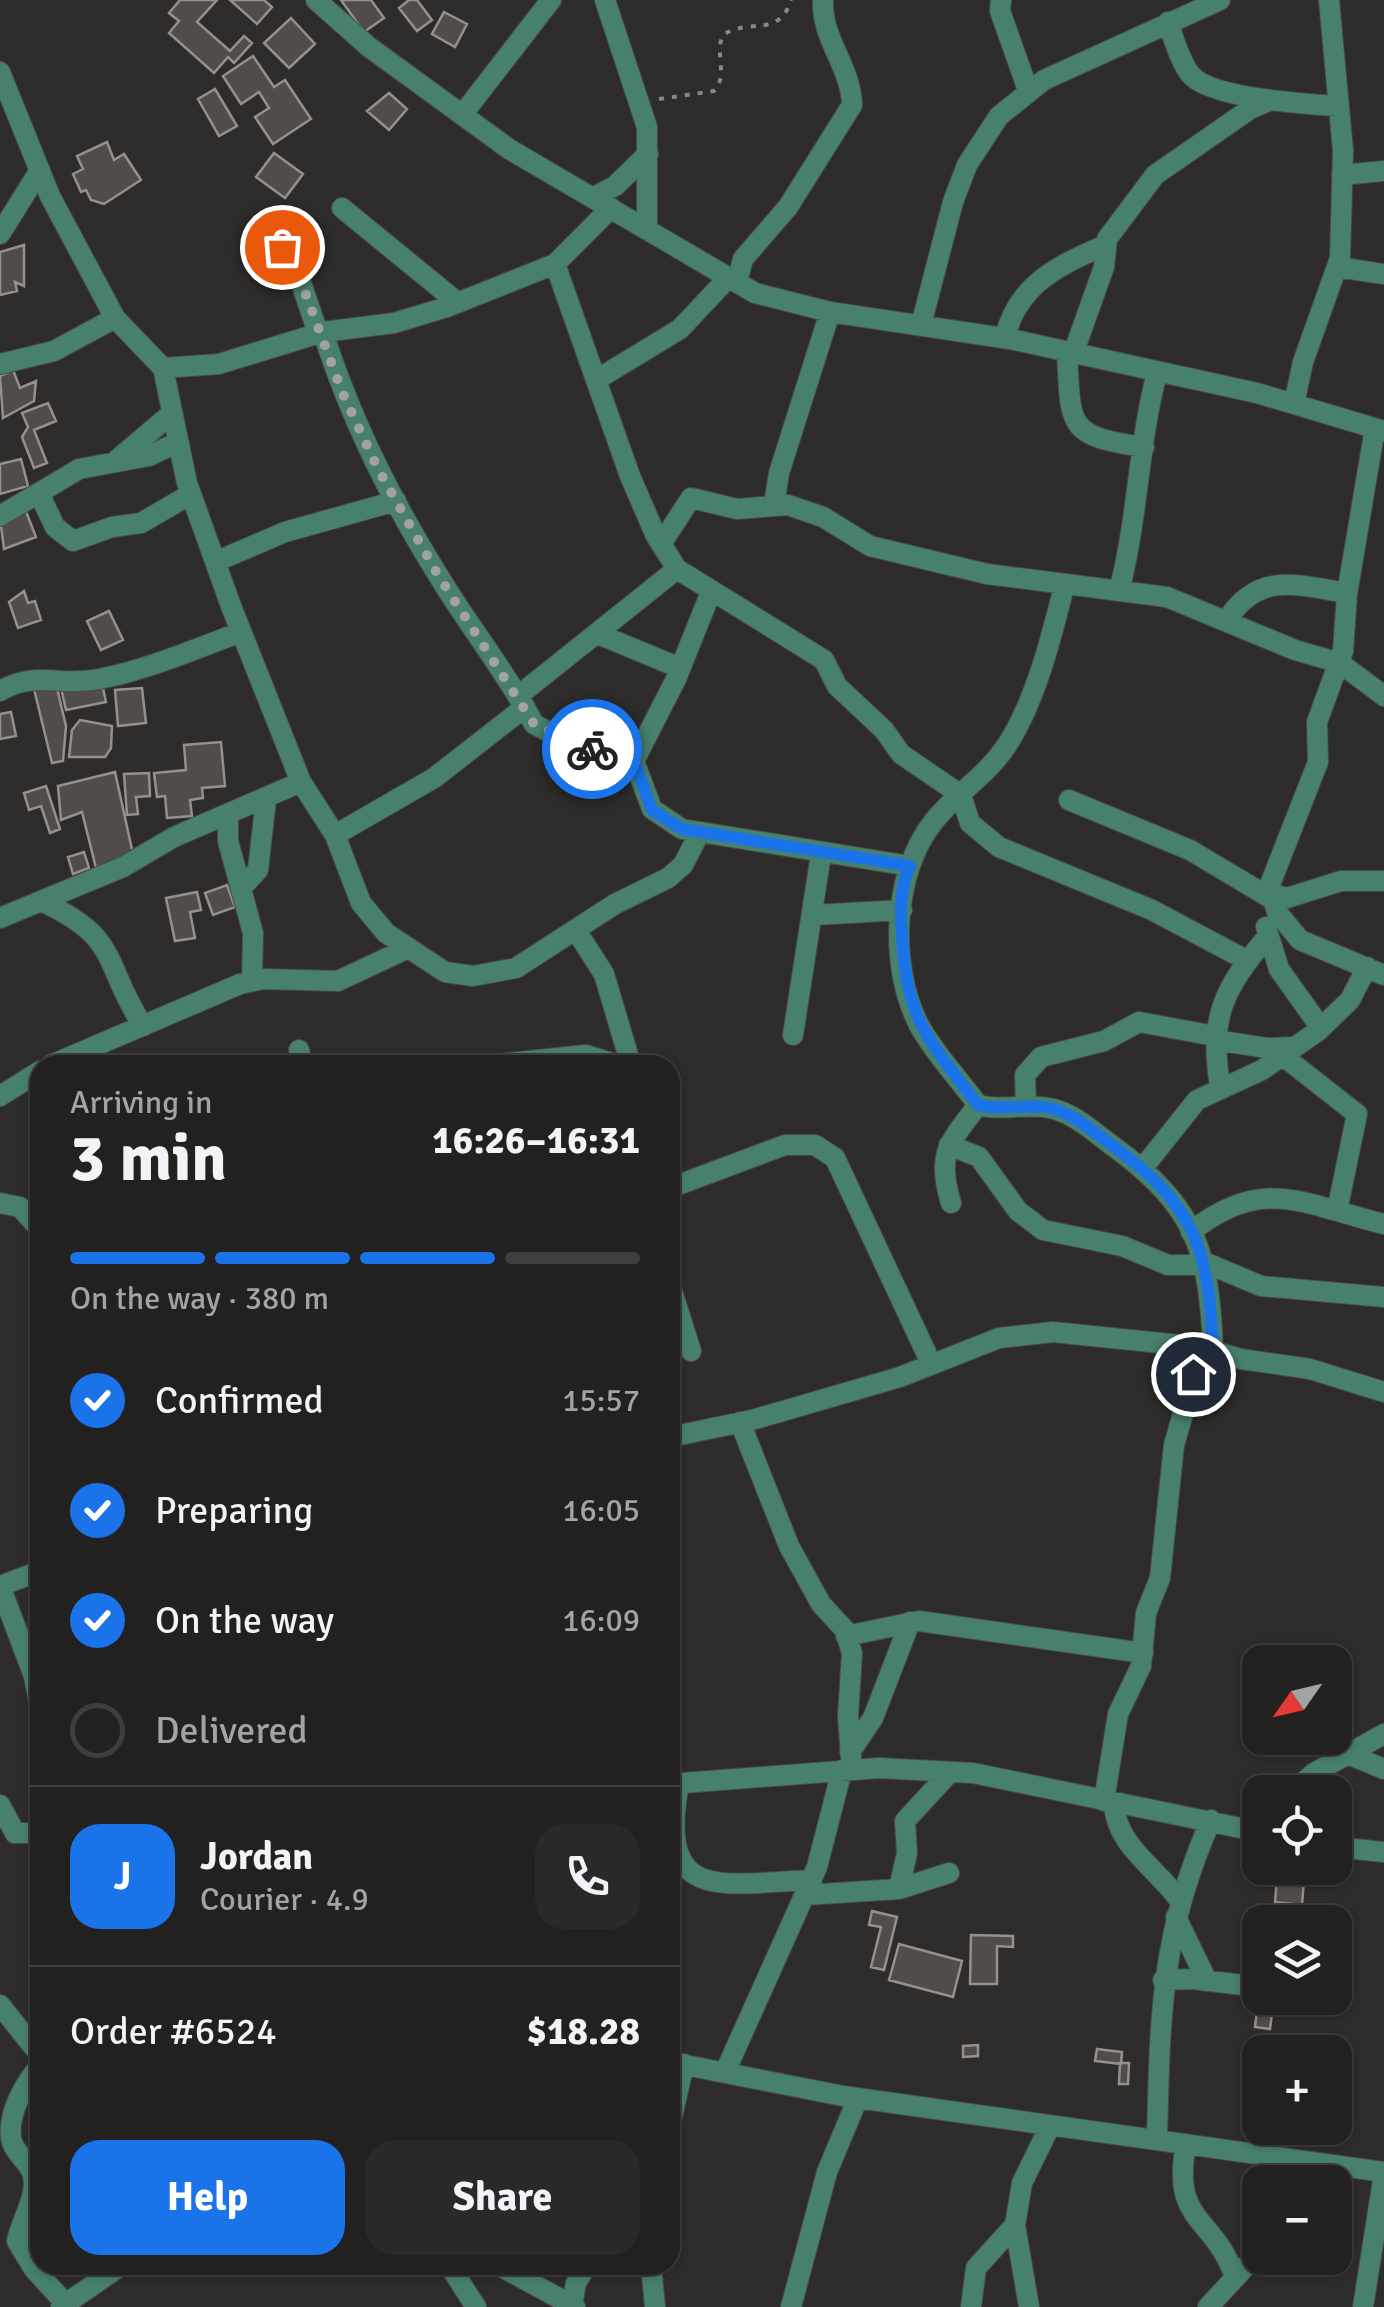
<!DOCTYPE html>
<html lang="en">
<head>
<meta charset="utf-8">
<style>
  :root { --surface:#222120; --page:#2a2929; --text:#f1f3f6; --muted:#a2a3a5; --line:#3f3e3e; --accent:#1a73e8 }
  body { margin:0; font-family:Signika,sans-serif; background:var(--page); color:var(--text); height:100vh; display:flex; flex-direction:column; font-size:38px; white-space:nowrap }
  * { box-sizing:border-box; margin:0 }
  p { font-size:32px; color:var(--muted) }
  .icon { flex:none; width:55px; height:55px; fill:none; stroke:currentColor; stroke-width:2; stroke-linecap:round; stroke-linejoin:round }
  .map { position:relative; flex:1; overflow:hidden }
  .details { position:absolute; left:30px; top:1055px; width:650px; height:1220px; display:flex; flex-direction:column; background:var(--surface); border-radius:30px; box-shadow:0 2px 8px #0004,0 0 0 2px var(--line) }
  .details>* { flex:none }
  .needle { width:65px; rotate:236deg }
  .fabs { position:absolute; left:1242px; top:1645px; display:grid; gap:20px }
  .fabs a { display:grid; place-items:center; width:110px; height:110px; border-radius:20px; background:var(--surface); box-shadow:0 2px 8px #0004,0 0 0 2px var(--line); font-size:50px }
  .pin { position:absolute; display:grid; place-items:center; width:85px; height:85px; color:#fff; margin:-42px; border:5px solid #fff; border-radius:50%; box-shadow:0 2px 10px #0007 }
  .courier { position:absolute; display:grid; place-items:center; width:100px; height:100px; margin:-50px; border:8px solid #1a73e8; border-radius:50%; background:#fff; color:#222; box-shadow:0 2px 12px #0007 }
  .headline em { font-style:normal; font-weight:700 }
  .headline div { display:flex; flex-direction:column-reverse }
  .headline { display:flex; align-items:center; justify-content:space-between; height:170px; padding:0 40px }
  h1 { font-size:65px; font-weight:700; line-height:75px }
  .bar { display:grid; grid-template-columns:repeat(4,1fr); gap:15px 10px; align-content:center; height:120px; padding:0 40px }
  .bar i { height:12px; border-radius:8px; background:var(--line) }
  .bar .current { background:var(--accent) }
  .bar p { grid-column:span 4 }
  .line { display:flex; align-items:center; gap:25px; padding:0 40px; border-top:2px solid var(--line) }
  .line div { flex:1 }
  .round { display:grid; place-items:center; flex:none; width:105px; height:105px; border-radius:30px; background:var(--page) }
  ol { padding:0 40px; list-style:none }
  li { display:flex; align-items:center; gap:30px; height:110px }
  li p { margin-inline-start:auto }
  li .icon { padding:10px; border-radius:50%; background:var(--accent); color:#fff; stroke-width:4 }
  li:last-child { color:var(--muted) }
  li i { width:55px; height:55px; border:5px solid var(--line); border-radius:50% }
  .action { display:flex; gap:20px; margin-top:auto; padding:20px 40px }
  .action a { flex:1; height:115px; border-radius:30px; background:var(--accent); color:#fff; font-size:40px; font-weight:700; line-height:115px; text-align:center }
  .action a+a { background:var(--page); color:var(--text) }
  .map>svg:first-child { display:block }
  .building { fill:#4f4c4a; stroke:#93908e; stroke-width:2.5 }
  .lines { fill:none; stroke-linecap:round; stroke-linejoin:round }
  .minor-casing { stroke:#4b4947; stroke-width:22 }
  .path { stroke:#8a8887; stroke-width:4; stroke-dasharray:5 8; stroke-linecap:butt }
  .minor { stroke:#47816b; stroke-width:20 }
  .done { stroke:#a4a2a1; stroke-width:10; stroke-dasharray:0 18 }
  .route { stroke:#1a73e8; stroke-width:12 }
</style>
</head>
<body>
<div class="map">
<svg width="1384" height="2307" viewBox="0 0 1384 2307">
  <rect width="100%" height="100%" fill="#2e2c2a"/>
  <!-- building -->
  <path class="building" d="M180 0H217L197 22 230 51 244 36 252 43 234 63 228 57 214 73 169 33 179 21 169 13Z
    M230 0H264L272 7 257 24Z
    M341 0H371L384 18 364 32Z
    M409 0H417L432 20 417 31 399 8Z
    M444 12 467 24 455 47 432 34Z
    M291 18 315 44 289 68 264 43Z
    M253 56 274 87 285 80 311 119 273 144 255 117 269 108 259 92 241 104 223 76Z
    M215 89 237 126 219 136 198 99Z
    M389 93 407 109 389 130 367 111Z
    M107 142 114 160 124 154 141 180 104 204 91 200 86 190 81 192 73 174 83 169 77 156Z
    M274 153 303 174 285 198 256 177Z
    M24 245V286L15 282 17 291 0 295V252Z
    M13 370 20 388 36 381 34 401 3 418 0 376Z
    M48 403 56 421 34 430 47 463 34 468 22 437 28 427 22 413Z
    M21 459 28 486 0 494V464Z
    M25 509 36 537 4 549 0 518Z
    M24 591 28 603 35 601 41 620 18 628 9 602Z
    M109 611 123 640 101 650 87 621Z
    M101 679 106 702 66 710 61 688Z
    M56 684 66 726 63 761 52 763 34 689Z
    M142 688 146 723 118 726 115 690Z
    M11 712 16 736 0 739V714Z
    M80 720 112 726 111 748 105 757H69L72 730Z
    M221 742 225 786 202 788 203 798 190 800 192 816 167 818 165 796 157 797 154 773 186 770 184 745Z
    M115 772 133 854 96 868 82 812 61 820 58 786Z
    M149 773 150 796 136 797 138 814 127 815 124 774Z
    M46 786 60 829 50 833 41 806 29 810 24 793Z
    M84 852 89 868 73 874 68 857Z
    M227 885 235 907 213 915 205 893Z
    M197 892 201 910 190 912 195 938 175 941 166 898Z
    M1277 1878 1304 1880 1302 1905 1275 1902Z
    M872 1911 897 1917 884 1970 871 1967 881 1927 869 1925Z
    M971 1935 1013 1936V1947L997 1946V1984H970Z
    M899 1944 962 1961 953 1997 889 1980Z
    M1259 1994 1274 1998 1270 2029 1255 2027Z
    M978 2045V2056L963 2057V2046Z
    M1097 2049 1122 2052 1121 2064 1095 2061Z
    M1120 2063H1129L1128 2084H1119Z
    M1260 2083V2104L1252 2105 1249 2084Z"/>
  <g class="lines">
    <defs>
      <path id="minor" d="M316 0 369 47 509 149 755 293 830 312 1010 339 1257 393 1384 431
        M605 0 647 127V230
        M1001 0 1000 11 1028 90
        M1168 22C1174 39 1179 59 1190 74 1209 98 1305 104 1337 106
        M0 72 50 196 115 318 163 368 187 483 231 606 301 782 335 835 361 903 386 933 445 972 473 976 516 968 615 904 668 878 683 865 700 832
        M462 115 551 0
        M1342 175 1384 171
        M594 197 615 186 648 154
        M342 208 457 302
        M0 234 40 170
        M255 248 282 247 293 259 318 333
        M555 264 630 476 656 536 677 569 824 660 837 686 884 730 901 754 961 795 970 823 999 847 1152 910 1248 961
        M1337 267 1384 274
        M737 282 743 259 788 207 852 105C851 66 821 39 823 0
        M921 325 953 202 967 165 999 116 1044 80 1220 0
        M323 332C350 418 390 498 438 575 468 625 506 672 534 724L560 738 634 761
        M1005 338C1016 286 1059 264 1106 245
        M1067 352C1071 426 1065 436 1144 447
        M1073 354 1104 267 1107 239 1155 175 1250 109 1271 100
        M0 364 54 351 115 318
        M163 368 219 364 323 332 394 323 447 307 555 264 611 208
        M596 380 680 329 729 277
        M1294 404 1303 362 1340 258 1343 151 1329 0
        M1375 428 1347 594 1343 651 1317 722 1318 762 1269 887 1277 912 1300 940 1384 975
        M118 459 170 415
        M39 493 55 527 73 541 112 527 141 523 191 494
        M774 505 779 473 830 312
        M0 516 79 469 149 456 176 443
        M661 544 691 498 737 509 788 505 823 517 870 546 987 574 1167 597 1295 650 1340 663 1384 696
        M215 562 285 532 396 501
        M1119 591C1138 519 1138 445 1157 373
        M711 592 676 679 634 761 652 809 682 829 910 866
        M1227 620C1258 571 1297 585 1347 593
        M598 634 680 668
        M0 691C37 670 59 687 99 679 147 670 195 649 241 632
        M518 696 677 569
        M1069 800 1190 850 1272 899
        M228 814V841L253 933 252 981
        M335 835 434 778 525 707
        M243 886 258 870 266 799
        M1270 893 1287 898 1341 881H1384
        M43 902C122 939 102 963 143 1026
        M814 915 902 910
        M0 918 123 867 174 837 301 782
        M1266 927 1279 969 1321 1028
        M577 932 604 974 631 1065
        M793 1035 821 854
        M1215 1040 1267 1048 1294 1047
        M299 1050 302 1065
        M1283 1056 1357 1114 1337 1211
        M51 1065 240 984 263 979 338 981 406 949
        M490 1065 586 1055 618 1065
        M1220 1086C1209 1017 1223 989 1268 936
        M0 1096 40 1071
        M978 1105C1003 1112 1029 1102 1054 1109 1076 1115 1095 1133 1113 1146 1197 1208 1209 1251 1213 1351
        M1026 1107 1025 1075 1041 1057 1104 1041 1139 1022 1215 1036
        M949 1145 979 1157 1018 1211 1043 1230 1122 1246 1168 1265H1205
        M1142 1169 1197 1100 1262 1070 1318 1031 1350 1000 1367 967
        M670 1188 785 1145H815L835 1158 931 1363
        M0 1203 20 1207 40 1229
        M951 1203C936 1154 949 1143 978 1105 959 1079 934 1053 919 1025 889 967 892 873 934 821 957 792 985 778 1007 745 1036 700 1051 638 1064 587
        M1191 1232C1263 1174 1305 1205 1384 1224
        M1204 1262 1261 1286 1384 1297
        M670 1285 691 1351
        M740 1422 789 1546 821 1604 845 1630 852 1653 848 1716 852 1770
        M670 1437 752 1420 900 1377 999 1338 1053 1332 1200 1347 1241 1359 1310 1369 1384 1392
        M0 1586 34 1676 40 1708
        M0 1586 40 1571
        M846 1636 919 1621 1143 1653
        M850 1752 873 1718 910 1622
        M1350 1755 1384 1769
        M679 1783C656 1906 722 1883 812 1880
        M670 1784 879 1768 973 1773 1260 1832
        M1292 1792 1314 1773 1384 1734
        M1104 1801 1118 1714 1141 1666 1146 1613 1160 1578 1174 1445 1202 1347
        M1114 1804C1116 1846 1157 1868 1180 1901
        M0 1805 15 1833H40
        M1335 1847 1384 1852
        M899 1889 907 1853 905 1821 950 1772
        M805 1895 899 1889 949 1873
        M1176 1917 1207 1981
        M1163 1980 1193 1979 1260 1987
        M0 2005 40 2055
        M670 2062 843 2096 1384 2172
        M40 2066C24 2084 8 2113 11 2138 13 2152 27 2160 32 2172 40 2193 21 2220 17 2241L34 2269 66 2304
        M725 2072 817 1867 842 1770
        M670 2125 684 2064
        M1157 2140C1160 2019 1160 1934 1211 1820
        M1186 2144C1171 2224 1213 2214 1235 2277
        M449 2265 476 2307
        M498 2265 575 2307
        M651 2265 655 2307
        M572 2305 576 2283 587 2265
        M61 2307 122 2265
        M791 2307 827 2172 858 2098
        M971 2307 976 2268 1015 2225
        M1029 2307 1015 2225 1022 2183 1050 2126
        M1208 2307 1260 2251
        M1363 2307 1384 2174"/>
    </defs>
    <!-- minor casing -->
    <use href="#minor" class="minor-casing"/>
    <!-- path -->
    <path class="path" d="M659 99 714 91C729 75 714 54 723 35 749 17 779 39 791 0"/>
    <!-- minor -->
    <use href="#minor" class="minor"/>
  </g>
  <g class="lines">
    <!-- done -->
    <path class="done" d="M282 247 293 260 343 394 377 467 438 575 534 724 592 749"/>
    <!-- route -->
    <path class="route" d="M592 749 634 761 652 810 682 829 910 866C900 886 900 915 902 937 907 1022 929 1040 978 1105 1003 1112 1029 1102 1054 1109 1076 1116 1095 1133 1113 1146 1197 1207 1209 1252 1213 1350L1202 1347 1193 1374"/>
  </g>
</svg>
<div class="fabs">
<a><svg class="needle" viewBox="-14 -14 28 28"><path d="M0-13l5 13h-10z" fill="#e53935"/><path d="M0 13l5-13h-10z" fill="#a2a3a5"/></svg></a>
<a><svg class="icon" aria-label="locate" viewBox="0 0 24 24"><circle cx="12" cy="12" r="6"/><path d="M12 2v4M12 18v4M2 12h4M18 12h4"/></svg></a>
<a><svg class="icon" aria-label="layers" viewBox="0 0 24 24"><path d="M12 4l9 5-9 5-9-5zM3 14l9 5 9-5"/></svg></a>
<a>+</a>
<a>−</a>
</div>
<div class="pin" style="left:282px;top:247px;background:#ea580c"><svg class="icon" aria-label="bag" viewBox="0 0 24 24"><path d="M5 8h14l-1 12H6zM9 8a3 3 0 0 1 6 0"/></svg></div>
<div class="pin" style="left:1193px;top:1374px;background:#1f2937"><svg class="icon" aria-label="home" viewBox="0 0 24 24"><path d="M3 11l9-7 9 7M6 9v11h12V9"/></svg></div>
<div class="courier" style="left:592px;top:749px"><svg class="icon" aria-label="bike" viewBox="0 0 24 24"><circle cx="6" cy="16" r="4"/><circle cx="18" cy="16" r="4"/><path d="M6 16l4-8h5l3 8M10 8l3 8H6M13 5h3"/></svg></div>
<section class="details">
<div class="headline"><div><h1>3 min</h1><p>Arriving in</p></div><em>16:26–16:31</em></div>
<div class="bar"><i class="current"></i><i class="current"></i><i class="current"></i><i></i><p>On the way · 380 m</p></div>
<ol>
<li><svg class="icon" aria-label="check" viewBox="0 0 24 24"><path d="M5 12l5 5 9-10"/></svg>Confirmed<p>15:57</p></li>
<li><svg class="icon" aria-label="check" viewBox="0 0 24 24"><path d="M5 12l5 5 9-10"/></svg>Preparing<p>16:05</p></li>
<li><svg class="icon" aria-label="check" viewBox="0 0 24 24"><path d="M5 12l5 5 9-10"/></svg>On the way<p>16:09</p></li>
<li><i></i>Delivered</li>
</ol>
<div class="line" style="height:180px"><b class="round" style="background:var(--accent);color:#fff">J</b><div><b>Jordan</b><p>Courier · 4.9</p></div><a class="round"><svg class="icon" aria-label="phone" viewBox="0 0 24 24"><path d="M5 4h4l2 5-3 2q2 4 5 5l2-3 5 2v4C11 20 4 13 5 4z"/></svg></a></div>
<div class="line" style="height:130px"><div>Order #6524</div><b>$18.28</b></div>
<div class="action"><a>Help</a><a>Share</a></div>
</section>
</div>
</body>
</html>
